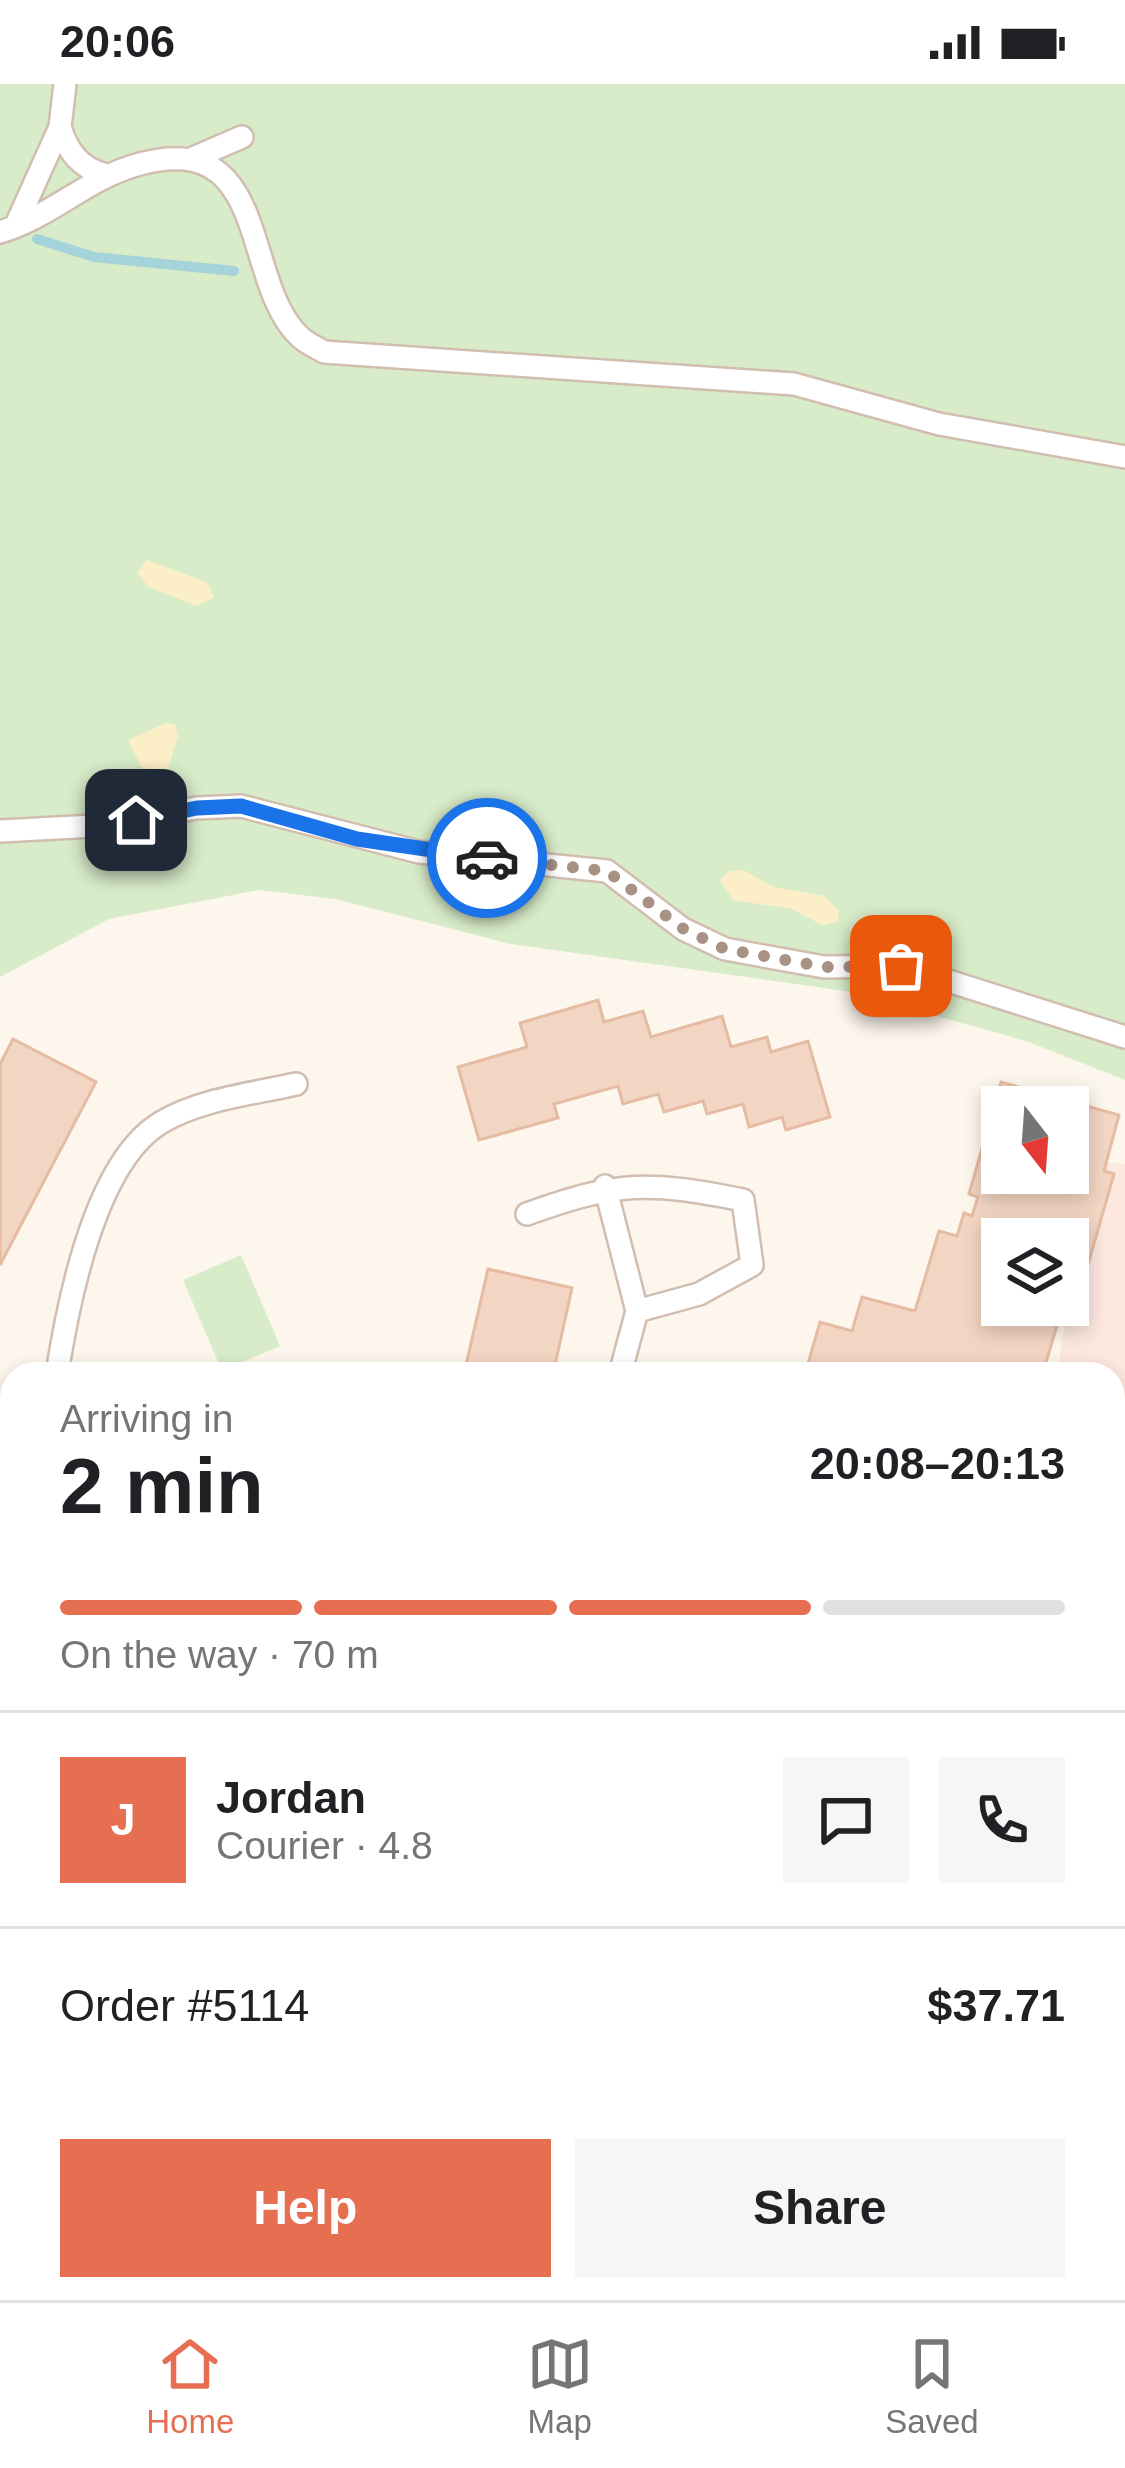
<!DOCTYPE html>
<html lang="en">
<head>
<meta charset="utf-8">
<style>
  :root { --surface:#fff; --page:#f6f6f6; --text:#202124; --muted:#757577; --line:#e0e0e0; --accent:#e76f51 }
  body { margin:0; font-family:Arial,sans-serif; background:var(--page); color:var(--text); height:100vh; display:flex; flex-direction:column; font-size:45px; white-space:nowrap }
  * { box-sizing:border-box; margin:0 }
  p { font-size:39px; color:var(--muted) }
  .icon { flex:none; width:66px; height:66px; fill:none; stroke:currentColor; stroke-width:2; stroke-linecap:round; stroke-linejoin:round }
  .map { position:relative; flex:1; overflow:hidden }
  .sheet { position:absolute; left:0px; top:1278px; width:1125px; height:939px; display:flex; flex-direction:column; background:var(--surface); border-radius:36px 36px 0 0; box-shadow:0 6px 18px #0003 }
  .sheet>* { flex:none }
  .needle { width:78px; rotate:163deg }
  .fabs { position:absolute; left:981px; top:1002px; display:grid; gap:24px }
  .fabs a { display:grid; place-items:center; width:108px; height:108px; border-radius:0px; background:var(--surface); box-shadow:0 6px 18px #0003; font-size:60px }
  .pin { position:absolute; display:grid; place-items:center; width:102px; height:102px; color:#fff; margin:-51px; border-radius:24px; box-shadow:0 6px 18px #0006 }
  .courier { position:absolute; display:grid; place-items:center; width:120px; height:120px; margin:-60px; border:9px solid #1a73e8; border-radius:50%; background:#fff; color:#222; box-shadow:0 3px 15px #0007 }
  .head em { font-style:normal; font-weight:700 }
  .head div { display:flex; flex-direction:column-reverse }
  .head { display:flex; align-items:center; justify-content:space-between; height:204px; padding:0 60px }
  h1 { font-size:78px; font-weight:700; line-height:90px }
  .bar { display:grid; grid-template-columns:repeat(4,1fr); gap:18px 12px; align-content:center; height:144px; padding:0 60px }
  .bar i { height:15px; border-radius:9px; background:var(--line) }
  .bar .current { background:var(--accent) }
  .bar p { grid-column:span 4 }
  .line { display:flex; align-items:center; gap:30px; padding:0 60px; border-top:3px solid var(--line) }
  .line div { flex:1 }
  .round { display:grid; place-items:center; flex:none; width:126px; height:126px; border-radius:0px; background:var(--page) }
  .primary-button { display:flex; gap:24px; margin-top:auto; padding:24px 60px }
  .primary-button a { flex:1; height:138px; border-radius:0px; background:var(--accent); color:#fff; font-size:48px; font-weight:700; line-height:138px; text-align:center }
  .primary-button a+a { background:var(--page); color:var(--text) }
  .status { display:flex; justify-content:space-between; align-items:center; height:84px; padding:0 60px; background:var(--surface); direction:ltr }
  .status svg { height:33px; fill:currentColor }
  .menu { display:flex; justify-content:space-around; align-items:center; height:168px; border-top:3px solid var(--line); background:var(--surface); font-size:33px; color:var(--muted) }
  .menu a { display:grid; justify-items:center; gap:6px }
  .menu .current { color:var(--accent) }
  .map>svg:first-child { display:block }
  .commercial { fill:#fde8e0 }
  .green { fill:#d8ecc9 }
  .sand { fill:#fcefc7 }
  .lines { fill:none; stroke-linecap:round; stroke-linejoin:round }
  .stream { stroke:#a5d3da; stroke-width:10 }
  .building { fill:#f3d5c3; stroke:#e6bba3; stroke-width:3; fill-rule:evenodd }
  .service-casing { stroke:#d1beb0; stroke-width:26 }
  .minor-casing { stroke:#d1beb0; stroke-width:46 }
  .secondary-casing { stroke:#d6c0b0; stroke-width:64 }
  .service { stroke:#fff; stroke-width:21 }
  .minor { stroke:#fff; stroke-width:42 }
  .secondary { stroke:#fff; stroke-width:60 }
  .done { stroke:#a89285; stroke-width:12; stroke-dasharray:0 21.6 }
  .route { stroke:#1a73e8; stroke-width:15 }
</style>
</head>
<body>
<div class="status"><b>20:06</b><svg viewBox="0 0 49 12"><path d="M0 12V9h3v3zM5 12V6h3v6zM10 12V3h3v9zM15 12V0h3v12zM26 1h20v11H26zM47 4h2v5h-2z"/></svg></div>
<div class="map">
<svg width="1125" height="2216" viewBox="0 0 1125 2216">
  <rect width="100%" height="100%" fill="#fdf6ec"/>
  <!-- commercial -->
  <path class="commercial" d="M1090 1077 1125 1080V1543L1113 1546V1290H1057Z
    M1125 1684V2216H0V2068L12 2066V2205H1113V1689Z"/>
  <!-- green -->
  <path class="green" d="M0 0H1125V996L1026 957 852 908 511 860 335 815 259 806 109 835 0 893Z
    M241 1171 280 1262 222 1287 183 1196Z"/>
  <!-- sand -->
  <path class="sand" d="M147 476 208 499 214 514 196 522 149 503 137 489Z
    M166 639 175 641 178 652 167 688 156 693 141 682 128 656Z
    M743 786 774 803 824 812 839 826 838 837 822 841 792 825 733 816 720 796 730 787Z"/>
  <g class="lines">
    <!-- stream -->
    <path class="stream" d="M37 155 94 173 234 187"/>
  </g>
  <!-- building -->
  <path class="building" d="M598 916 604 938 643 927 651 953 722 932 731 963 767 953 771 968 808 957 830 1033 786 1046 782 1033 749 1043 743 1020 707 1030 703 1017 664 1028 658 1010 623 1020 618 1002 554 1020 558 1034 479 1056 458 983 527 963 520 939Z
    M13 955 96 998 0 1181V980Z
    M1001 998 1119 1031 1104 1087 1114 1090 1084 1194 1072 1191 1068 1203V1155H1002V1221H1063L1045 1282 1053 1284 1051 1290H805L820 1238 852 1247 862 1213 915 1227 939 1147 957 1152 964 1129 972 1132 978 1113 969 1110ZM1002 1023H1068V1089H1002Z
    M488 1185 572 1204 553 1290H464Z
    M0 1625 12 1707V1719L0 1720Z
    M482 2205H651L637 2216H474Z"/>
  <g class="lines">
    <defs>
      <path id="service" d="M60 43C68 68 80 84 106 91
        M191 75 242 53
        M15 143 60 43 65 0
        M0 148C51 133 89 93 140 80 272 44 241 199 300 253 306 259 316 263 324 268L794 300 939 340 1125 373
        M0 747 94 742 197 724 241 722 419 768 607 787 683 845 725 865 824 883 901 882 1125 953
        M605 1102 637 1227 620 1290
        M527 1130C619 1097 648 1097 743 1116L752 1181 699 1210 637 1227
        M57 1290C68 1219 95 1077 162 1038 201 1015 252 1010 296 1000
        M12 1399V1410
        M0 1842 12 1834"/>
      <path id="minor" d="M1113 1800 1125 1797
        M180 2205 182 2216
        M238 2216 240 2205
        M693 2216 702 2205"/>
      <path id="secondary" d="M1113 1572 1125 1568
        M1113 1648 1125 1644
        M0 1958 12 1956
        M0 2035 12 2033"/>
    </defs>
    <!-- service casing -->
    <use href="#service" class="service-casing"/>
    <!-- minor casing -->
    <use href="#minor" class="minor-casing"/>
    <!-- secondary casing -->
    <use href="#secondary" class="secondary-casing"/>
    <!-- service -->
    <use href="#service" class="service"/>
    <!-- minor -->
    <use href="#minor" class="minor"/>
    <!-- secondary -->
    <use href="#secondary" class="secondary"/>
  </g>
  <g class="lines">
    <!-- done -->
    <path class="done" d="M487 774 607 787 682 844 725 865 824 883 901 882"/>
    <!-- route -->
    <path class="route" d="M136 736 197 724 241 722 357 755 487 774"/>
  </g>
</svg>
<div class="fabs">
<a><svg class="needle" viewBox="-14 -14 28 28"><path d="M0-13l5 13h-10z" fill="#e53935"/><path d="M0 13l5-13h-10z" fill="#757577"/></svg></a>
<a><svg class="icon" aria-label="layers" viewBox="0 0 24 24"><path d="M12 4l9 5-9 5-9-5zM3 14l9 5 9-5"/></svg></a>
</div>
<div class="pin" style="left:901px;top:882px;background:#ea580c"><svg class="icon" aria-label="bag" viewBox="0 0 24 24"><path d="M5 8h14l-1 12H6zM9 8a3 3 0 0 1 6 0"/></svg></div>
<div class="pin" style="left:136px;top:736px;background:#1f2937"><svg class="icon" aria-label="home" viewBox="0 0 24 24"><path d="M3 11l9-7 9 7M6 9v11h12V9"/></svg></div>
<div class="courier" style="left:487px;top:774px"><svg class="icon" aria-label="car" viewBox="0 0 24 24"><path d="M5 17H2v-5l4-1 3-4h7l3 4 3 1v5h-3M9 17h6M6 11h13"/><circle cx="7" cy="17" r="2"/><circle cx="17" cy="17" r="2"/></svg></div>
<section class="sheet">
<div class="head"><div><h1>2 min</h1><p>Arriving in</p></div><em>20:08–20:13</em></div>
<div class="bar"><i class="current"></i><i class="current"></i><i class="current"></i><i></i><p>On the way · 70 m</p></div>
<div class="line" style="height:216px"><b class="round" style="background:var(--accent);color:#fff">J</b><div><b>Jordan</b><p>Courier · 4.8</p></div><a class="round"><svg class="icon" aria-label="chat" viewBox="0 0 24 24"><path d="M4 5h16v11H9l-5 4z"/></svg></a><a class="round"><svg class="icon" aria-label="phone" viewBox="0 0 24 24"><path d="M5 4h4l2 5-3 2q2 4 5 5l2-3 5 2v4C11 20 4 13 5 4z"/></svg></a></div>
<div class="line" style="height:156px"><div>Order #5114</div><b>$37.71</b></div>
<div class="primary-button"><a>Help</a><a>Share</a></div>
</section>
</div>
<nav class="menu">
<a class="current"><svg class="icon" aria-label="home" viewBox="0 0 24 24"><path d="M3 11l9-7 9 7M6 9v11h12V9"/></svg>Home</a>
<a><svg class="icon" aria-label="map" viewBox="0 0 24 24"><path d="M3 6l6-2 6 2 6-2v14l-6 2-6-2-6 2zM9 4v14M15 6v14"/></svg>Map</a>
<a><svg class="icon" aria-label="saved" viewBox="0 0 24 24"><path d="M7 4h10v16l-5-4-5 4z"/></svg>Saved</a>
</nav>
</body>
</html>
